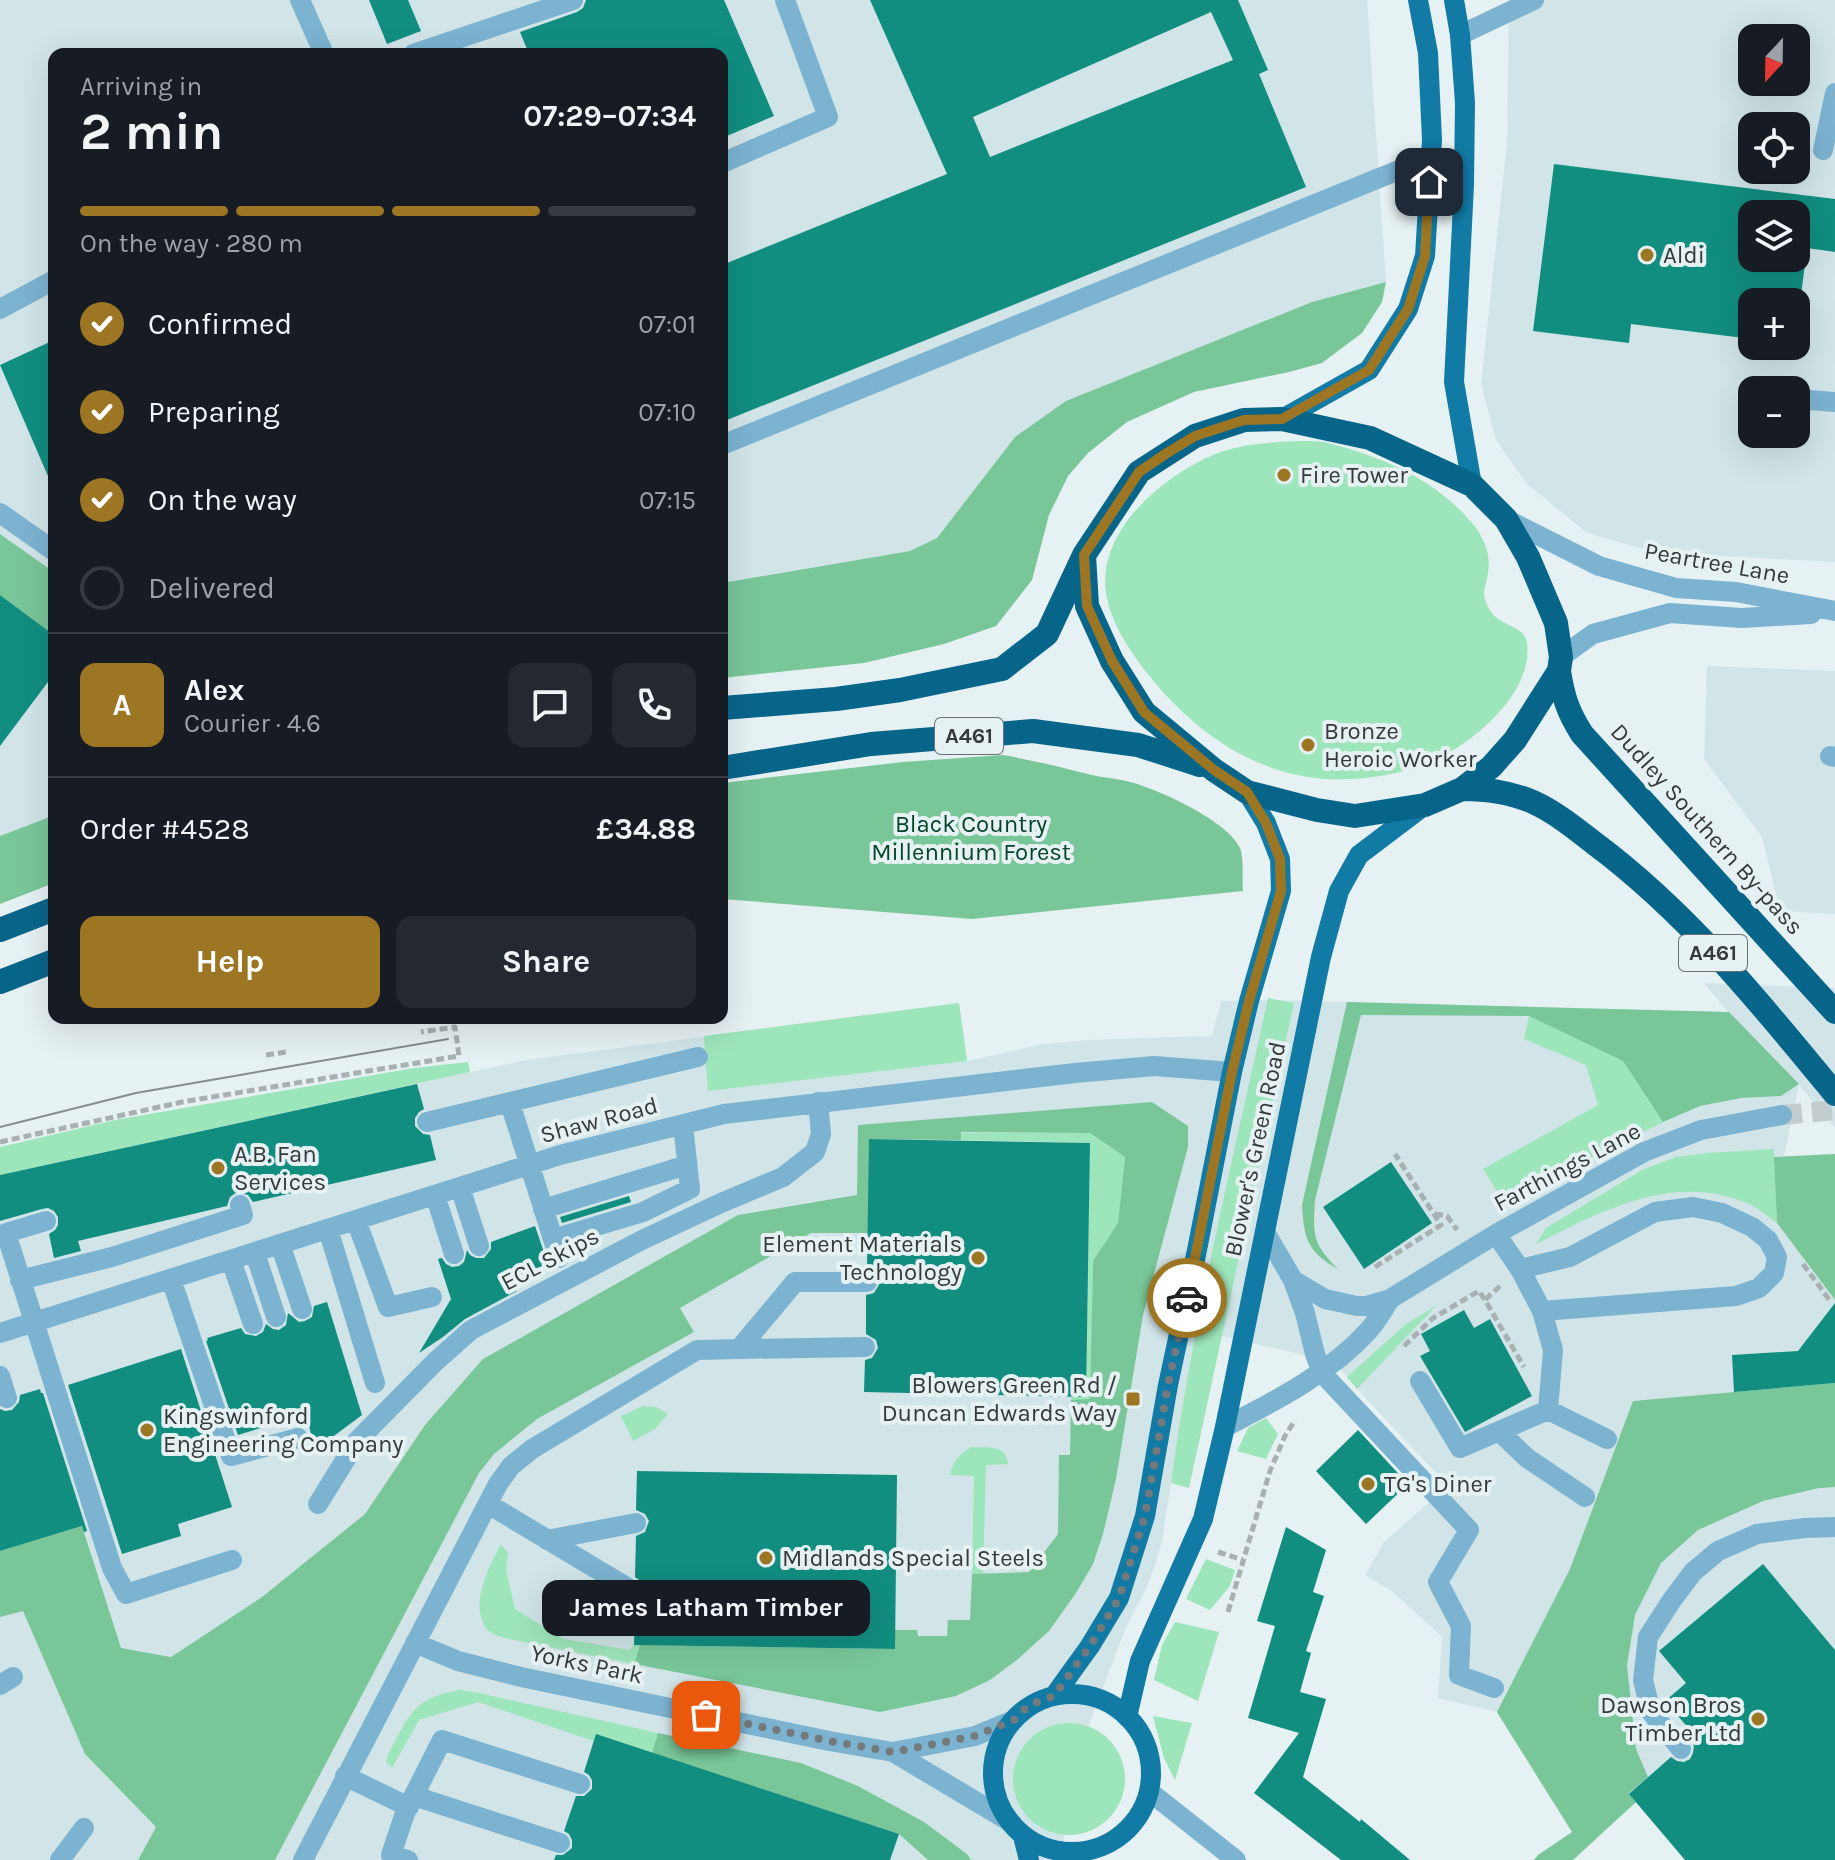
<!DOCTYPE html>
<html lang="en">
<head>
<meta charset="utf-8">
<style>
  :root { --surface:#171b24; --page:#242831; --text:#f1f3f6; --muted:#9ea1a6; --line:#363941; --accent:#9d7623 }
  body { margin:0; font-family:Karla,sans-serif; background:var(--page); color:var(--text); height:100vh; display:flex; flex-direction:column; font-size:30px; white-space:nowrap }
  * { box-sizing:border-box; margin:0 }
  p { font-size:26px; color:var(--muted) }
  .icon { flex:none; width:44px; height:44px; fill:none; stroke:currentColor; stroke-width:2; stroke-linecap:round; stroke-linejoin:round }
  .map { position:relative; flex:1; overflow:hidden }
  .panel { position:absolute; left:48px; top:48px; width:680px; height:976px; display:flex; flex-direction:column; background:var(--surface); border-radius:16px; box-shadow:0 8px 32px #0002 }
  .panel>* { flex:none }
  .needle { width:52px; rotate:202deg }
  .buttons { position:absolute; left:1738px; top:24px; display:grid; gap:16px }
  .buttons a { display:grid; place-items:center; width:72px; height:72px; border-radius:16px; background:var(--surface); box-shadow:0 8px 32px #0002; font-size:40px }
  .pin { position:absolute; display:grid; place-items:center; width:68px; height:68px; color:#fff; margin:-34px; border-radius:16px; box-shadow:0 4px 12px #0006 }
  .courier { position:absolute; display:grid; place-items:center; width:80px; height:80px; margin:-40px; border:6px solid #9d7623; border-radius:50%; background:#fff; color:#222; box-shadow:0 2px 10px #0007 }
  .bubble { position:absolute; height:56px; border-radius:16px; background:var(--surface); box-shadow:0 8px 32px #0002; font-size:26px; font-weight:700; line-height:56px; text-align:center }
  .headline em { font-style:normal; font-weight:700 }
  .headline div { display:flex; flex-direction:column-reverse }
  .headline { display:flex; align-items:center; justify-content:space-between; height:136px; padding:0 32px }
  h1 { font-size:52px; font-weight:700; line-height:60px }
  .bar { display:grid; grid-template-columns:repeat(4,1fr); gap:12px 8px; align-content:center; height:96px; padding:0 32px }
  .bar i { height:10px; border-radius:6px; background:var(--line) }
  .bar .current { background:var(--accent) }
  .bar p { grid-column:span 4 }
  .line { display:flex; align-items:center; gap:20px; padding:0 32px; border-top:2px solid var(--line) }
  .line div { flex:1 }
  .round { display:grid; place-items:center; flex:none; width:84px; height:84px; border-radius:16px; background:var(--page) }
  ol { padding:0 32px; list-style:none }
  li { display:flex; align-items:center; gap:24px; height:88px }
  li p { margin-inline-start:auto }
  li .icon { padding:8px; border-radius:50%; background:var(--accent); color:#fff; stroke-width:4 }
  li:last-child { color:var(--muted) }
  li i { width:44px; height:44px; border:4px solid var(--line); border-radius:50% }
  .action { display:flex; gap:16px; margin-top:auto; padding:16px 32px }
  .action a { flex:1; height:92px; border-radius:16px; background:var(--accent); color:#fff; font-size:32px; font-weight:700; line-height:92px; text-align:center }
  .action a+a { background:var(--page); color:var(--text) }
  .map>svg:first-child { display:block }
  .built { fill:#d1e5e8; fill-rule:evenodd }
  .green { fill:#9de5ba }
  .forest { fill:#79c699 }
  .building { fill:#118e80; fill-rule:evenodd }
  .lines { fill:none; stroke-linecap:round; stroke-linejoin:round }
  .minor-tunnel { stroke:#c3ccce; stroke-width:20; stroke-dasharray:20 10; stroke-linecap:butt }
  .path { stroke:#a8b0b2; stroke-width:5; stroke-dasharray:8 4; stroke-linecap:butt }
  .minor { stroke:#7cb3d1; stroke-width:20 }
  .major { stroke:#117ba6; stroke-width:20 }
  .highway { stroke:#08658a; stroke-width:24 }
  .tram { stroke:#858c8d; stroke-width:2 }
  .done { stroke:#747a7b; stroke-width:8; stroke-dasharray:0 14.4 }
  .route { stroke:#9d7623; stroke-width:10 }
  .poi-dot { fill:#9d7623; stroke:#e6f1f3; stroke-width:3 }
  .labels { text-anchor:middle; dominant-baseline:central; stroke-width:8; stroke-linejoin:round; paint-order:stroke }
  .shield { fill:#e6f1f3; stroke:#6b7172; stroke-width:2 }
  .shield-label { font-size:22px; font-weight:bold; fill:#363a3b }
  .poi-label { font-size:24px; fill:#363a3b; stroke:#e6f1f3; text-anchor:start }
  .street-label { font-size:24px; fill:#363a3b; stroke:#e6f1f3 }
  .park-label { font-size:24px; fill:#054529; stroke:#e6f1f3 }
</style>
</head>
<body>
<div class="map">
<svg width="1835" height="1860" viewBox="0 0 1835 1860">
  <rect width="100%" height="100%" fill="#e6f1f3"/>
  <!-- built -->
  <path class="built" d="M0 0H1367L1386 282 1312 302 1066 401 1015 437 937 538 910 551 722 583V54H54V572L0 534Z
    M1509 0H1835V562L1658 553 1587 533 1526 483 1496 440 1481 384 1507 142ZM1752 38H1796V82H1752ZM1752 126H1796V170H1752ZM1752 214H1796V258H1752ZM1752 302H1796V346H1752ZM1752 390H1796V434H1752Z
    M0 595 54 635V808L47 818 0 836Z
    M1707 666 1835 671V914L1780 911 1762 837 1704 759Z
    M1704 983 1835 988V1128L1799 1085 1784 1156 1774 1157 1777 1223 1835 1300V1860H1685L1636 1802 1583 1850 1497 1712 1438 1698 1442 1637 1393 1592 1365 1575 1384 1542 1448 1486 1357 1389 1334 1362 1209 1333 1171 1483 1162 1541 1155 1566 1145 1591 1127 1625 1068 1779 1062 1860H275L479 1472 494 1454 536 1419 694 1332 680 1308 811 1233H857V1195L425 1425 365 1514 262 1597 171 1657 121 1649 24 1611 85 1754 156 1827 138 1860H0V1175L526 1060 959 1003 967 1061 1044 1044 1089 1040 1212 1036 1221 1001 1279 1000 1728 1012Z"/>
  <!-- green -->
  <path class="green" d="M1302 441C1312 441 1323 441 1332 444 1381 457 1429 477 1464 514 1470 521 1478 529 1482 538 1488 549 1490 561 1488 573 1487 583 1481 592 1486 602 1488 609 1494 617 1500 620 1510 627 1525 629 1527 643 1534 697 1464 751 1419 767 1402 772 1383 776 1365 778 1274 788 1202 742 1147 673 1129 650 1111 623 1106 593 1097 531 1162 477 1213 455 1241 443 1272 442 1302 441Z
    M1268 998 1294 1003 1189 1488 1171 1483C1193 1320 1233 1159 1268 998Z
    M959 1003 967 1061 708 1091 704 1036Z
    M1529 1016 1623 1061 1663 1122 1514 1197 1496 1190 1483 1169 1598 1105 1586 1065 1524 1039Z
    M468 1062 470 1072 0 1175V1147L115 1120 414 1068Z
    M961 1133H1090L1125 1157 1118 1223 1093 1261 1090 1400H1071L1072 1396H1086L1090 1143 961 1140Z
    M1774 1149 1777 1223C1768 1217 1757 1207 1747 1203 1673 1172 1601 1211 1536 1244L1546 1228 1642 1170 1676 1157 1707 1153Z
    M1437 1305 1357 1389 1347 1377 1406 1324Z
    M643 1406 656 1407 668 1414 655 1429 633 1441 621 1416Z
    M1266 1418 1278 1434 1266 1459 1237 1451 1248 1428Z
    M971 1447C987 1448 1006 1444 1008 1464L986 1465 983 1574H972L974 1476 950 1475C953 1461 959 1454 971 1447Z
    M501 1544 508 1553 506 1569 515 1609 564 1639 630 1650 634 1644 640 1645 634 1664 509 1639C501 1637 492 1635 486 1628 469 1603 490 1566 501 1544Z
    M1206 1559 1235 1570 1230 1586 1210 1610 1186 1599Z
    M1175 1622 1219 1632 1198 1701 1154 1680 1162 1645Z
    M460 1690 479 1693 658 1733 652 1753 596 1735 594 1741 478 1702 419 1720 392 1768 386 1762 388 1755C409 1716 412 1698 460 1690Z
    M1153 1716 1192 1723 1175 1780 1164 1758Z
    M1013 1779a56 56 0 1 1 112 0a56 56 0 1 1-112 0Z"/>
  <!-- forest -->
  <path class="forest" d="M1386 282 1382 302 1362 333 1322 363 1289 372 1194 392 1127 422 1088 453 1068 476 1049 515 1032 580 996 626 944 644 864 663 722 678V583L910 551 937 538 1015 437 1066 401 1312 302Z
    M0 534 54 572V635L0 595Z
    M1003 755C1032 760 1059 767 1088 774 1102 778 1117 778 1130 782 1158 789 1228 821 1240 848 1244 857 1242 880 1243 891L972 919 722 899V783L903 762Z
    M54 808V883L0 904V836L47 818Z
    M1347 1002 1729 1012 1799 1084 1781 1096 1741 1098 1700 1106 1663 1122 1623 1061 1529 1016 1361 1015 1315 1200C1313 1235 1312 1243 1338 1269 1307 1252 1304 1238 1302 1205Z
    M1152 1102 1188 1126V1147L1143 1315 1116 1479 1103 1534 1093 1564 1076 1593 1049 1631 1018 1659 990 1680 956 1696 880 1712 634 1664 640 1645 894 1649 895 1630H917L918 1636H947L948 1620H970L972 1574 1029 1572 1058 1534 1059 1455H1070L1071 1400 1090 1399 1093 1261 1118 1223 1125 1157 1090 1133 961 1132V1140L870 1139 868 1233H811L680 1308 694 1332 537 1419 494 1454 479 1473 275 1860H138L156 1827 85 1754 23 1611 0 1617V1551L82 1526 121 1648 171 1657 262 1597 365 1514 425 1425 483 1359 738 1215 857 1195 858 1125Z
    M1835 1154V1300L1777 1223 1774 1157Z
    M1835 1383V1487L1819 1488 1763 1501 1698 1530 1661 1563 1635 1615 1627 1665 1636 1749 1648 1777 1629 1793 1636 1802 1573 1860H1534L1538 1855 1572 1832 1497 1712 1570 1569 1633 1401Z
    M658 1733 801 1763 858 1786 924 1822 967 1854 971 1860H928L899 1834 652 1753Z"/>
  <!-- building -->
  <path class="building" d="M369 0H408L421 31 387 44Z
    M586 0H724L774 116 722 138V54H529L520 32 577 12 583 8Z
    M870 0H1238L1268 70 1259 74 1306 187 722 422V265L947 174ZM1211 12 1233 60 990 157 973 117Z
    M1554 164 1835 199V252L1807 248 1796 335V302H1752V339L1631 324 1629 343 1533 331ZM1752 214H1796V258H1752Z
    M54 340V490L0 365Z
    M0 595 54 635V674L0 746Z
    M417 1084 424 1109 419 1112 415 1118V1126L423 1134 430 1135 436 1160 253 1202 248 1195 237 1192 230 1197 227 1206 78 1241 81 1251 54 1258 49 1234 55 1230 58 1225V1217L54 1211 48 1208 42 1209 0 1221V1175Z
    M869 1139 1090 1143 1086 1397 864 1392 865 1360 872 1358 878 1348 876 1340 866 1334V1295L874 1293 880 1283 878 1275 873 1270 867 1269Z
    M1391 1162 1432 1223 1364 1269 1323 1207Z
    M629 1196 631 1202 562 1223 560 1217Z
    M535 1226 548 1264 512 1277 517 1291 465 1319 443 1337 419 1353 451 1299 438 1259 442 1258 446 1264 452 1267 459 1266 464 1262 467 1250 470 1255 476 1258H484L491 1249V1242Z
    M327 1302 362 1415 315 1450 306 1414 238 1435 206 1341 208 1340 207 1338 241 1328 245 1334 256 1336 263 1332 266 1324 273 1329 279 1330 286 1325 288 1313 299 1322 305 1321 312 1317 314 1306Z
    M1835 1303V1383L1734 1392 1732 1355 1798 1351Z
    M1464 1310 1474 1328 1490 1319 1532 1396 1465 1432 1420 1356 1430 1351 1421 1334Z
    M181 1349 232 1507 178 1524 181 1536 122 1554 68 1385Z
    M40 1389 41 1393H43L87 1531 84 1532 82 1526 0 1551V1409L5 1411 12 1410 19 1402 20 1395Z
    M1358 1430 1408 1484 1366 1524 1316 1471Z
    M637 1471 897 1475 895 1649 634 1645 635 1605 642 1603 648 1593 646 1585 635 1577 636 1536 645 1532 649 1521 645 1514 636 1510Z
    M1286 1527 1326 1550 1313 1592 1324 1596 1306 1651 1311 1653 1300 1692 1326 1699 1303 1777 1360 1822 1361 1819 1410 1860H1341L1254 1793 1299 1733 1248 1718 1275 1626 1257 1621Z
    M1763 1564 1835 1650V1860H1685L1629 1794 1671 1757 1677 1761 1684 1762 1690 1759 1693 1753 1694 1746 1691 1741 1696 1737 1665 1701 1686 1683 1659 1651Z
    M596 1734 899 1834 890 1860H554L556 1855H563L572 1848V1840L569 1834 564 1831 576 1796H584L592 1789V1780L589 1775 584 1772Z"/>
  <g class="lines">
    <!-- minor-tunnel -->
    <path class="minor-tunnel" d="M1782 1115 1835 1110"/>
    <!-- path -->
    <path class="path" d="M266 1055 286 1052
      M0 1142 182 1102 459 1056 455 1027 421 1032
      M1435 1214 1447 1216 1457 1230
      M1803 1264 1831 1302
      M1375 1267 1441 1225 1395 1154
      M1500 1286 1485 1300 1524 1367
      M1404 1346 1433 1318 1479 1291 1485 1300
      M1218 1552 1243 1560
      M1228 1612 1270 1471 1285 1436 1295 1420"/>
    <!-- minor -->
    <path class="minor" d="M300 0 324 54
      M1460 35 1534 0
      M413 54 573 0
      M1823 150 1835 93
      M722 163 828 117 785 0
      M0 309 54 280
      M1796 399 1835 402
      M722 445 1431 157
      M0 513 54 551
      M1506 519 1599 566 1676 588 1736 592 1835 611
      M1561 657 1593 634 1670 613 1741 618 1811 614
      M1830 756 1835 757
      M510 1103 559 1258
      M427 1122 698 1057
      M460 1187 479 1246
      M435 1195 454 1254
      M543 1209 687 1165
      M356 1220 388 1307 432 1297
      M46 1221 6 1233 112 1568 126 1594 232 1560
      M328 1229 375 1383
      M1265 1232 1293 1280 1325 1299 1357 1306H1366L1390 1299 1496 1234 1644 1152 1701 1130 1782 1115
      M1496 1234 1520 1269 1570 1257 1655 1212 1693 1207 1722 1213 1752 1227 1768 1240 1777 1257 1774 1273 1759 1288 1736 1296 1542 1311
      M553 1239 643 1212 690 1189 683 1125
      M280 1244 302 1309
      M255 1253 276 1317
      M231 1260 253 1324
      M1520 1269 1542 1311 1553 1350 1548 1410 1607 1439
      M171 1279 231 1456 298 1438
      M20 1280 112 1257 243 1215 240 1205
      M1293 1280 1305 1313 1315 1354 1322 1373 1469 1530 1438 1582 1461 1626 1459 1675 1494 1688
      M0 1333 560 1155 724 1114 1075 1073 1154 1066 1232 1072
      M739 1349 865 1347
      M0 1376 7 1398
      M1420 1381 1460 1448 1548 1410
      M1225 1427C1277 1400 1329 1374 1369 1330 1377 1321 1384 1309 1390 1299
      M1499 1431 1527 1458 1585 1497
      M318 1504 357 1441 436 1361 471 1330 642 1240 721 1203 783 1177 815 1152 821 1134 818 1102
      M488 1504 635 1592
      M547 1540 636 1523
      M415 1643 458 1661 521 1677 829 1741 893 1752 975 1736 1014 1720
      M0 1685 13 1677
      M1681 1749 1651 1712 1643 1680 1648 1637 1672 1600 1693 1572 1718 1551 1757 1534 1805 1528 1835 1527
      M893 1752 1012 1823
      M345 1776 409 1807
      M1150 1792 1236 1860
      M414 1796 560 1843
      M60 1860 84 1828
      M303 1860 498 1484 511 1466 532 1449 697 1350 739 1349 795 1282H867
      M408 1860 391 1855 405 1813 442 1740 580 1784"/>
    <!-- major -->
    <path class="major" d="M1454 0 1460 35 1465 103 1464 185 1454 382 1472 485
      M1282 419 1369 370 1408 309 1425 256 1432 140 1428 53 1418 0
      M993 1773a79 79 0 1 1 158 0a79 79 0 1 1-158 0Z
      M1054 1696 1090 1646 1119 1598 1145 1516 1168 1385 1197 1250 1232 1072 1249 1001 1281 891 1280 859 1266 823 1247 792
      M1127 1717 1140 1661 1203 1519 1225 1427 1321 957 1339 891 1359 855 1425 805
      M1023 1836 1029 1860"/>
    <!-- highway -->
    <path class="highway" d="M1559 671C1563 697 1568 712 1582 734L1835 1012
      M722 708 836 699 900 690 1002 669 1047 634 1084 555 1139 472 1195 436 1244 420 1282 419 1370 438 1472 485 1506 519 1528 557 1556 623 1561 657 1559 671 1515 740 1491 767 1462 789 1425 805 1355 816 1317 810 1247 792 1214 770 1144 712 1112 661 1087 606 1084 555
      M722 768 871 744 1033 731 1138 745 1200 765
      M1462 789C1487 789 1510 792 1533 802 1555 812 1575 828 1594 843 1687 912 1762 1005 1835 1094
      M0 930 54 909
      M0 982 54 961"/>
    <!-- tram -->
    <path class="tram" d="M0 1127 136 1093 448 1039"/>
  </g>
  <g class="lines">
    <!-- done -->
    <path class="done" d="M706 1715 829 1741 893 1752 975 1736 1014 1720 1025 1709 1039 1701 1054 1696 1090 1646 1119 1598 1145 1516 1168 1385 1187 1298"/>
    <!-- route -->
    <path class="route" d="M1187 1298 1232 1072 1249 1001 1281 891 1280 859 1266 823 1247 792 1214 770 1144 712 1112 661 1087 606 1084 555 1139 472 1167 453 1195 436 1244 420 1282 419 1369 370 1408 309 1425 256 1429 182"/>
  </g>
  <!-- markers -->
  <g class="poi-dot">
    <circle cx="1647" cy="255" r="8"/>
    <circle cx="1284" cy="475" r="8"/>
    <circle cx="1308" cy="745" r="8"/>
    <circle cx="218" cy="1168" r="8"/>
    <circle cx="978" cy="1258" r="8"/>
    <rect x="1125" y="1391" width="16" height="16" rx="4"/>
    <circle cx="147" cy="1430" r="8"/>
    <circle cx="1368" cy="1484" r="8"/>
    <circle cx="766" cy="1558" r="8"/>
    <circle cx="1758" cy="1719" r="8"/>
  </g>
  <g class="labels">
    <!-- shield labels -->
    <g class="shield">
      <rect x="935" y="718" width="68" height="36" rx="6"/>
      <rect x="1679" y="935" width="68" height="36" rx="6"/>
    </g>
    <g class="shield-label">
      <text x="969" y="736">A461</text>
      <text x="1713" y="953">A461</text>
    </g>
    <!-- poi labels -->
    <g class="poi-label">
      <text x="1663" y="255">Aldi</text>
      <text x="1300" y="475">Fire Tower</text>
      <text x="1324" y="731">Bronze<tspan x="1324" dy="28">Heroic Worker</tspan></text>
      <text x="234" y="1154">A.B. Fan<tspan x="234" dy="28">Services</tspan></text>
      <text x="962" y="1244" text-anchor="end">Element Materials<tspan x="962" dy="28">Technology</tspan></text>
      <text x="1117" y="1385" text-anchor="end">Blowers Green Rd /<tspan x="1117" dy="28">Duncan Edwards Way</tspan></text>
      <text x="163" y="1416">Kingswinford<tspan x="163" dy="28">Engineering Company</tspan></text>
      <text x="1384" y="1484">TG's Diner</text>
      <text x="782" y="1558">Midlands Special Steels</text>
      <text x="1742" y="1705" text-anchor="end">Dawson Bros<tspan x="1742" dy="28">Timber Ltd</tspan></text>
    </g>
    <!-- street labels -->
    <g class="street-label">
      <text transform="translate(1717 563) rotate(10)">Peartree Lane</text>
      <text transform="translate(1707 829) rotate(48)">Dudley Southern By-pass</text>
      <text transform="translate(599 1120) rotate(-15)">Shaw Road</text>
      <text transform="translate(1255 1149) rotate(-78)">Blower's Green Road</text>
      <text transform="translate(1567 1167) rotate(-28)">Farthings Lane</text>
      <text transform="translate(550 1259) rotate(-28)">ECL Skips</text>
      <text transform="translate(587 1664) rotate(12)">Yorks Park</text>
    </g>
    <!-- park labels -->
    <g class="park-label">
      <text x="971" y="824">Black Country<tspan x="971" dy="28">Millennium Forest</tspan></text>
    </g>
  </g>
</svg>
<div class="buttons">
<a><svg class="needle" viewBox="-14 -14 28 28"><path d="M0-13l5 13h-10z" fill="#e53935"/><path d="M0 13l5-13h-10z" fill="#9ea1a6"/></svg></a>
<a><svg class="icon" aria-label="locate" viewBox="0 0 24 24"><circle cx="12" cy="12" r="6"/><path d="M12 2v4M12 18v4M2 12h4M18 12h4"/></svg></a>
<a><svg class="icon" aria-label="layers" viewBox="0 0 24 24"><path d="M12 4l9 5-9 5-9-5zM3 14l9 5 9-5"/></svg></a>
<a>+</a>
<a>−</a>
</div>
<div class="pin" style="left:706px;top:1715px;background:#ea580c"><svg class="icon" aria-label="bag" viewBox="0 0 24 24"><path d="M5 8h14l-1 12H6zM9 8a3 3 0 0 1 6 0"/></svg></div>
<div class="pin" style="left:1429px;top:182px;background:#1f2937"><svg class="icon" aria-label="home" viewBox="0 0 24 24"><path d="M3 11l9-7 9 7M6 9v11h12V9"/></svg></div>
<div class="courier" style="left:1187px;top:1298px"><svg class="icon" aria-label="car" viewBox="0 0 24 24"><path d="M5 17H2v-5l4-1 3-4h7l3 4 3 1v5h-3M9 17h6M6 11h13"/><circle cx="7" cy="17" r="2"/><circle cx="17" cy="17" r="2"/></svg></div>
<div class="bubble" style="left:542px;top:1580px;width:328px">James Latham Timber</div>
<section class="panel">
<div class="headline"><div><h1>2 min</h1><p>Arriving in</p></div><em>07:29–07:34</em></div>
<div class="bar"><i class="current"></i><i class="current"></i><i class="current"></i><i></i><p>On the way · 280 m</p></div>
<ol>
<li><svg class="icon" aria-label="check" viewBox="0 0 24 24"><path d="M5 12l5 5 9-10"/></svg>Confirmed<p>07:01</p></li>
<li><svg class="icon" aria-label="check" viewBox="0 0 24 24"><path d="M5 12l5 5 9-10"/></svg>Preparing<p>07:10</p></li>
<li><svg class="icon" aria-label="check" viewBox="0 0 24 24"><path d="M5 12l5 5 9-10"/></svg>On the way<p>07:15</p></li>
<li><i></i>Delivered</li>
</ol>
<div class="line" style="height:144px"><b class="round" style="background:var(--accent);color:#fff">A</b><div><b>Alex</b><p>Courier · 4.6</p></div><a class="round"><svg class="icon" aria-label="chat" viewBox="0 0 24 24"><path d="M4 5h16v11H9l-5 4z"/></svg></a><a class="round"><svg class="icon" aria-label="phone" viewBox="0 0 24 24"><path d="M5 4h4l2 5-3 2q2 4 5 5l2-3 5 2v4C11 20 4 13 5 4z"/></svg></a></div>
<div class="line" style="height:104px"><div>Order #4528</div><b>£34.88</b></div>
<div class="action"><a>Help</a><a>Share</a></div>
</section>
</div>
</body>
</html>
